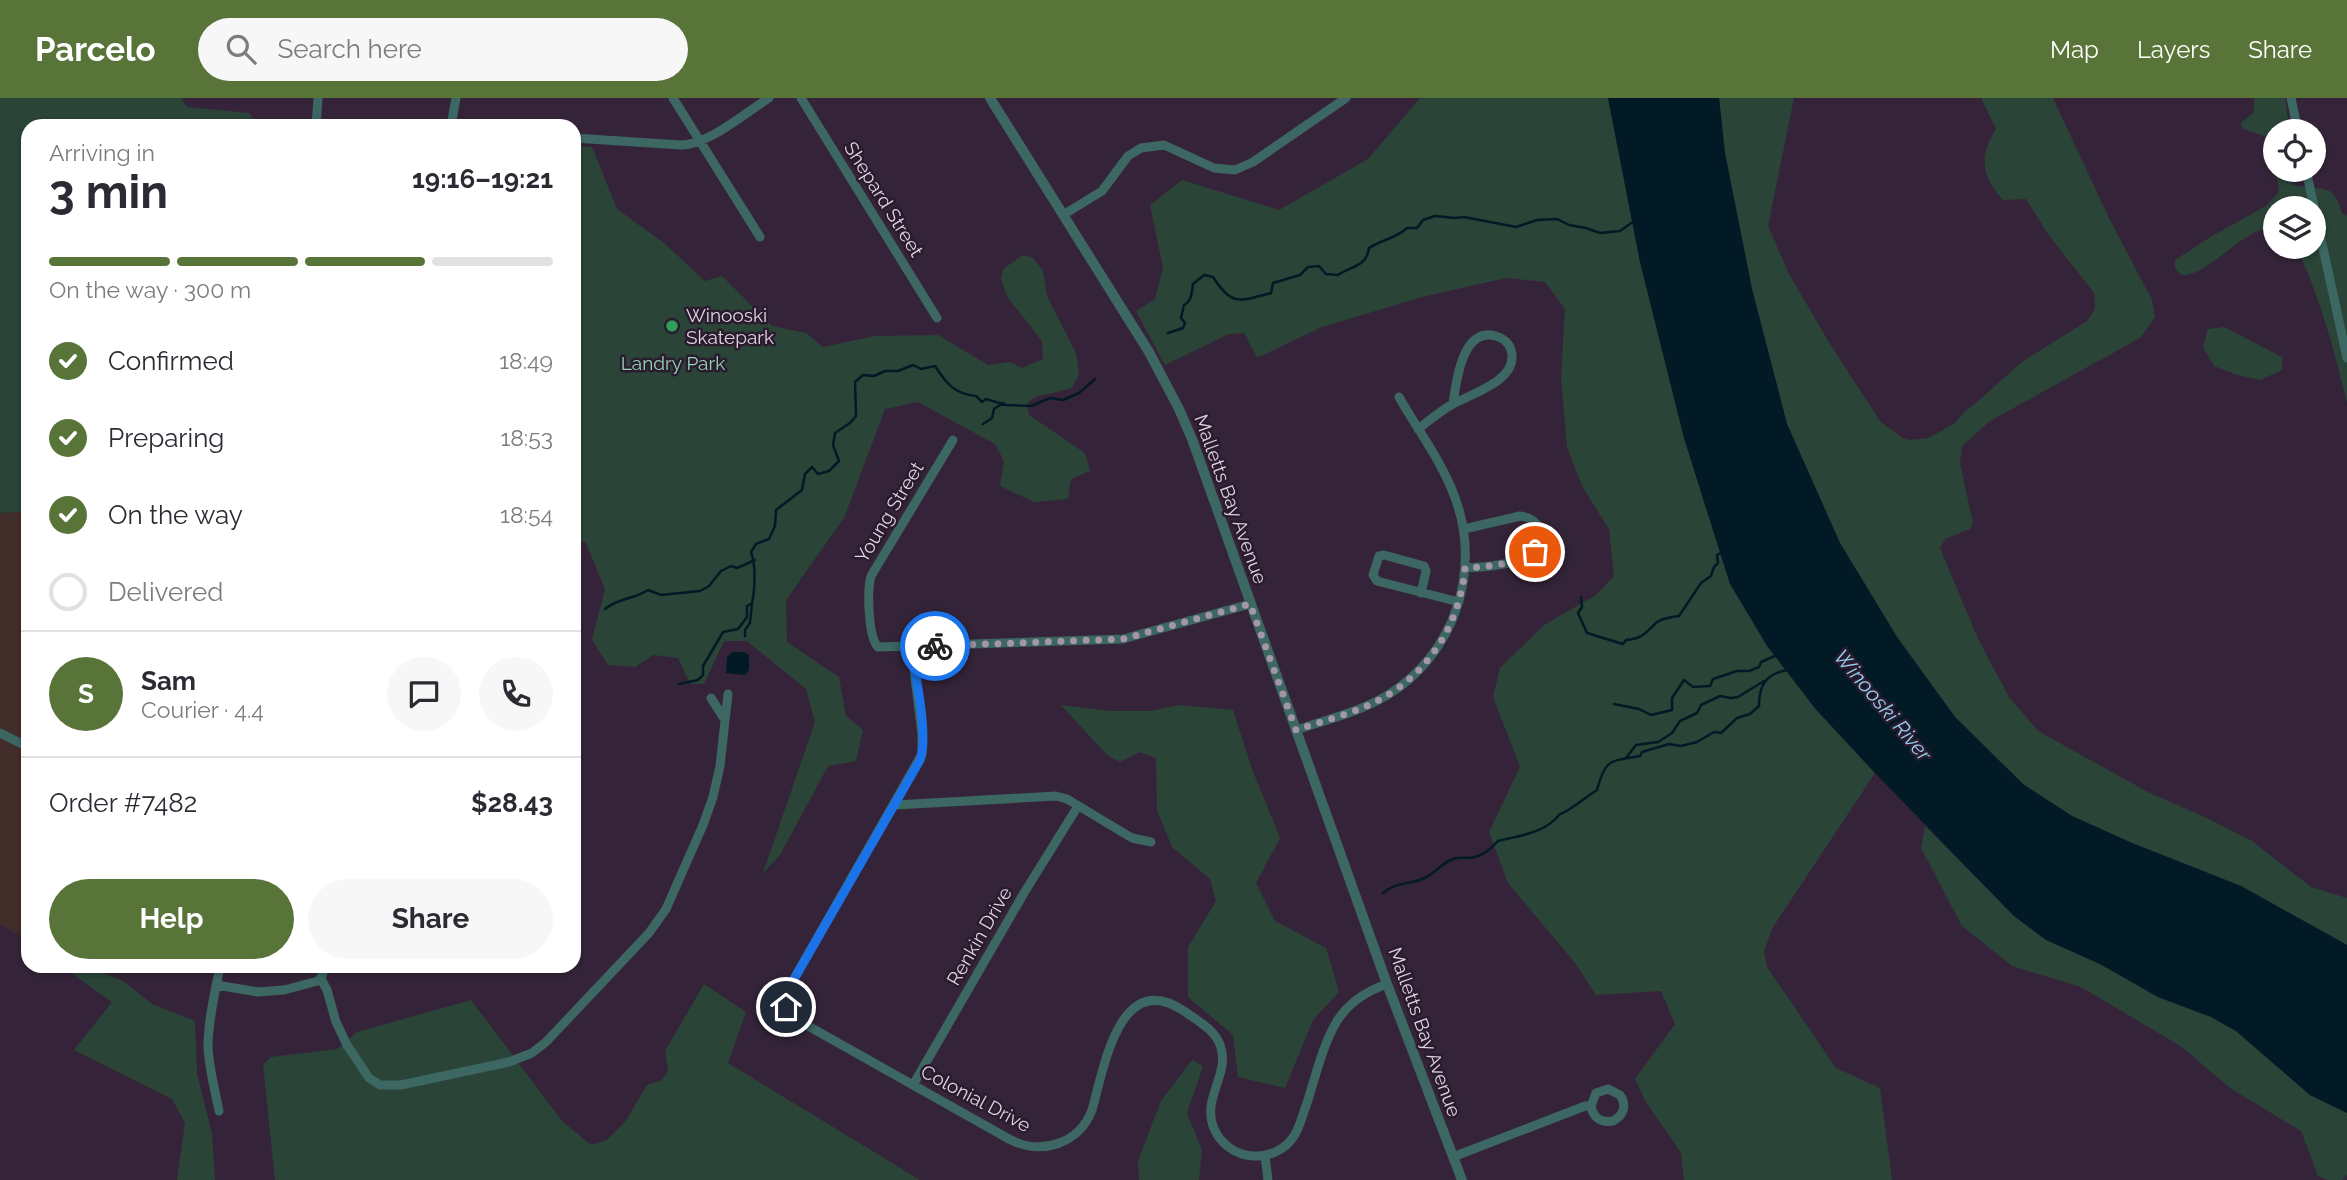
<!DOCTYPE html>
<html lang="en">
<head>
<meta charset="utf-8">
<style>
  :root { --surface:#fff; --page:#f7f7f7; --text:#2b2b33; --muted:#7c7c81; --line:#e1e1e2; --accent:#597438 }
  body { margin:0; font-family:Raleway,sans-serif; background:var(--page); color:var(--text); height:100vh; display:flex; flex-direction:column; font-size:26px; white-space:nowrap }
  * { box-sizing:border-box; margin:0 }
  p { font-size:23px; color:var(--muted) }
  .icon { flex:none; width:38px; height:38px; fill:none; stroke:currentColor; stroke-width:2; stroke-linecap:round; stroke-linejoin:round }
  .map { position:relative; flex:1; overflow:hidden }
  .drawer { position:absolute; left:21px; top:21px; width:560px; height:854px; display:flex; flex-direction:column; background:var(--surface); border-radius:21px; box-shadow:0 2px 5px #0004 }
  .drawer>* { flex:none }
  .tools { position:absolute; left:2263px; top:21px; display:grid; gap:14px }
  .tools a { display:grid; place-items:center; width:63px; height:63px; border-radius:50%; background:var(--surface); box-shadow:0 2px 5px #0004; font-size:35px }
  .pin { position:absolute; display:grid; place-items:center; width:60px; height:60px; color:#fff; margin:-30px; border:4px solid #fff; border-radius:50%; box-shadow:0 2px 7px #0007 }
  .courier { position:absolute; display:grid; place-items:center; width:70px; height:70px; margin:-35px; border:5px solid #1a73e8; border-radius:50%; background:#fff; color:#222; box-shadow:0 2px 9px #0007 }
  .headline em { font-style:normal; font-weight:700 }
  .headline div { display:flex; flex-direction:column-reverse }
  .headline { display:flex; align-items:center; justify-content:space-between; height:119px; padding:0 28px }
  h1 { font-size:46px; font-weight:700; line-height:52px }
  .bar { display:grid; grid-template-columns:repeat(4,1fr); gap:10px 7px; align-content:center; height:84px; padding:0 28px }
  .bar i { height:9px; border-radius:5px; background:var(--line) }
  .bar .active { background:var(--accent) }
  .bar p { grid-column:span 4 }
  .line { display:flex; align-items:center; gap:18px; padding:0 28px; border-top:2px solid var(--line) }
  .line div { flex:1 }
  .round { display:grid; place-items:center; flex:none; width:74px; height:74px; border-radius:37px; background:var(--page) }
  ol { padding:0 28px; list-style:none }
  li { display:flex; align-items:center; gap:21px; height:77px }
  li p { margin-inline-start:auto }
  li .icon { padding:7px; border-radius:50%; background:var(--accent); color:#fff; stroke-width:4 }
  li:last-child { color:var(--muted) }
  li i { width:38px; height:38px; border:4px solid var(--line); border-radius:50% }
  .cta { display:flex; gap:14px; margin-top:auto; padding:14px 28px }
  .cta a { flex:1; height:80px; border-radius:42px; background:var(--accent); color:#fff; font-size:28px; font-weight:700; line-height:80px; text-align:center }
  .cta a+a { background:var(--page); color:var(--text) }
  header { display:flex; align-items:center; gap:42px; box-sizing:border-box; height:98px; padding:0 35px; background:var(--accent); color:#fff }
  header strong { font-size:33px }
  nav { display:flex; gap:38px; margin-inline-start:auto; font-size:24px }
  .search { width:490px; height:63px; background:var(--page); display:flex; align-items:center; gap:18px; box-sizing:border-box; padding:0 24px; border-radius:38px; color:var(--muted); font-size:26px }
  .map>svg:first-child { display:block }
  .commercial { fill:#412d2a }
  .green { fill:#2a4437 }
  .water { fill:#021a25 }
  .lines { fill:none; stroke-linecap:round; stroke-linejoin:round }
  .stream { stroke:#021a25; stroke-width:2.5 }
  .minor { stroke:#3c6763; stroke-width:9 }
  .tertiary { stroke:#3c6763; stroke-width:10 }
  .done { stroke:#a496a6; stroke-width:7; stroke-dasharray:0 12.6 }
  .route { stroke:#1a73e8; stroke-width:9 }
  .leisure-dot { fill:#2e9e5b; stroke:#2b1b2e; stroke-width:2.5 }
  .labels { text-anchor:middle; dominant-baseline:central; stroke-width:5; stroke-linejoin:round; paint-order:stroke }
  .street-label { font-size:19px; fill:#dfd4e1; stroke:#2b1b2e }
  .poi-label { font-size:19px; fill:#dfd4e1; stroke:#2b1b2e; text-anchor:start }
  .park-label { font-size:19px; fill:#94d3b4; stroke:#2b1b2e }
  .water-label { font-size:21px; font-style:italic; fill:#92d0f1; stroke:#2b1b2e }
</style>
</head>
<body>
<header>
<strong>Parcelo</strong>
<div class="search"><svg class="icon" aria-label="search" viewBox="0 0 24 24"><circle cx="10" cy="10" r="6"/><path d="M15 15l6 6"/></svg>Search here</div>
<nav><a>Map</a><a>Layers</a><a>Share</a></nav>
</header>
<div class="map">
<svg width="2347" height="1082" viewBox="0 0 2347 1082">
  <rect width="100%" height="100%" fill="#352439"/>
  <!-- commercial -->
  <path class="commercial" d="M28 413V842L0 827V415Z"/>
  <!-- green -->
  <path class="green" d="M0 0H181L187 9 249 15 258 28H28V413L0 415Z
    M1420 0H1608L1640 164 1684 340 1730 486 1814 610 1875 675 1773 829 1764 853 1767 869 1836 970 1880 990 1892 1082H1684L1681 1055 1646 1004 1635 981 1675 926 1661 893 1596 897 1575 865 1508 785 1489 734 1520 669 1493 599 1500 570 1544 527 1596 497 1614 478 1609 431 1583 390 1567 349 1561 280 1565 211 1545 184 1506 180 1422 199 1322 229 1257 260 1244 235 1229 236 1165 267 1136 213 1155 201 1163 170 1150 107 1182 82 1279 112 1368 61Z
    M1719 0H1794L1768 128 1789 176 1830 246 1880 323 1902 340 1910 342 1929 340 1955 325 1964 314 1977 304 2022 264 2087 223 2095 211 2094 195 2048 136 2026 101 2003 102C1981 78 1979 58 1996 31L1981 0H2053L2108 118 2152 202 2155 219 2140 240 1990 323 1962 348 1960 365 1973 425 1970 431 1945 441 1940 450 1978 541 2009 599 2038 633 2148 694 2209 721 2252 743 2311 789 2347 800V847L2241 788 2132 745 2072 718 2023 686 1955 619 1897 539 1840 445 1787 326 1752 191 1725 55Z
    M2254 0H2285L2289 29 2285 33H2275V65L2269 40 2242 30 2241 25 2254 14Z
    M574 48 592 49 617 111 664 145 705 183 722 178 772 228 806 235 823 249 875 238 938 237 988 267 1010 264 1022 270 1043 261 1042 243 1008 200 1001 181 1003 171 1023 157 1033 160 1043 173 1047 198 1076 255 1079 276 1072 290 1036 299 1027 305 1029 317 1085 355 1090 373 1071 381 1068 401 1034 404 1000 388 1004 363 995 346 918 304 885 311 844 420 786 502 787 544 839 579 846 618 863 632 856 663 828 668 780 757 763 775 815 624 806 591 747 543H724L704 586H690L678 560 653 557 635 569 608 567 592 542 605 491 586 445 574 440Z
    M2276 72H2288L2292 86C2320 95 2333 81 2342 115L2347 118V305C2334 252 2320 198 2296 149H2314V110H2275V132C2269 132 2263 131 2258 133 2236 141 2202 180 2181 177L2175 170V162L2212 138 2266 108 2279 94Z
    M2224 229 2282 259V272L2260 282 2237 277 2214 268 2203 249 2208 231Z
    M1061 607 1109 613H1150L1180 607 1233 612 1252 671 1280 740 1256 785 1275 823 1326 850 1339 894 1313 922 1285 990 1238 979 1233 937 1188 899V849L1216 803 1210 781 1172 749 1157 712 1156 660 1139 654 1120 664 1107 657Z
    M1925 728 2014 818 2046 842 2100 866 2158 899 2211 919 2236 933 2310 997 2347 1015V1077L2342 1082H2328L2318 1078 2301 1033 2230 990 2182 949 2081 889 2012 868 1962 828 1921 750Z
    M61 868H88L123 883 152 906 195 923 197 976 212 1036 215 1082H177L185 1025 172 1001 74 952 112 904Z
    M704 886 746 914 728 965 920 1082H275L263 967 271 959 337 951 357 934 471 902 562 1023 591 1047 607 1042 625 1024 647 987 662 982 668 973 665 953Z
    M1192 962 1203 968 1187 1015 1202 1052 1199 1082H1139L1138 1063 1161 1003Z"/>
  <!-- water -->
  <path class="water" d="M1608 0H1719L1725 55 1752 191 1787 326 1840 445 1897 539 1955 619 2023 686 2072 718 2132 745 2241 788 2347 847V1015L2310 997 2236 933 2211 919 2158 899 2100 866 2046 842 2014 818 1875 675 1814 609 1767 548 1730 486 1684 340 1640 164Z
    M732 554H744L749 557V572L745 577 726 575 727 559Z"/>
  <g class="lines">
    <!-- stream -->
    <path class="stream" d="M1168 235 1183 230 1185 225 1181 220 1184 207C1192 203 1192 193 1193 186L1204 177 1213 179C1232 209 1240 203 1271 195L1273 185 1300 177 1308 169 1319 168 1326 176 1338 177C1350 168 1367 169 1369 150 1381 142 1397 140 1407 130H1417L1423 122 1435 118 1455 120 1464 119 1516 129 1537 122 1557 121 1569 127 1586 130 1600 135 1620 133 1634 123
      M983 326 992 320 994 311 1003 305
      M1581 499 1582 509 1578 515 1587 535 1623 546 1626 542C1644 540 1645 535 1656 525 1662 520 1671 519 1679 518L1701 485 1711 478 1714 469 1718 465 1717 457 1723 454
      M605 511C620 499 633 502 648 492L661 497 700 493 709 488 721 473 731 468 737 470 755 462
      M745 538V532L750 525 752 505
      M679 586 698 582 703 577V568L723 534 738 531 747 519V508L752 505C755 492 756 466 751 454L756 446 769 441 775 428 776 412 802 392 805 376 812 369 818 376 829 373 839 363 833 347 835 335 850 325 856 318 855 284 863 277 874 278 885 273H898L913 267 921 271 935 268C946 285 954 296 976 298L982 304 986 301 1006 307 1031 308 1050 300 1063 302 1079 295 1095 281
      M1614 606 1639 611 1651 617 1672 612V600L1684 582 1693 589 1710 588 1713 581 1737 573H1749L1759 569 1761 564 1777 557
      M1626 660 1636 647 1658 644 1672 635 1680 623 1697 615 1701 607 1720 598 1731 600 1738 599 1764 583
      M1383 795C1397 783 1410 787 1425 780 1435 775 1442 765 1453 761 1459 759 1464 760 1470 760 1481 759 1491 751 1498 743 1521 737 1544 736 1560 716 1568 714 1587 698 1597 692 1605 661 1610 663 1640 658L1642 654 1669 646 1681 648 1697 644 1714 634 1721 635 1737 620 1750 616 1759 608C1759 587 1766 576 1787 572"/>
    <!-- minor -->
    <path class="minor" d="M673 0 760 139
      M801 0 937 220
      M2291 0 2298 33
      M317 25 368 28
      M316 28 318 0
      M451 28 456 0
      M574 40 681 47C710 46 745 15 769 0
      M2306 72 2347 260
      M1063 117 1102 93 1128 58 1141 50 1164 47 1214 70 1235 72 1253 64 1346 0
      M1418 331C1429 323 1440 313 1453 306 1471 296 1520 282 1511 252 1509 245 1503 240 1496 238 1462 228 1456 285 1453 306
      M953 342 871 478C867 492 868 539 878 549L1123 541 1250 506
      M1464 431 1520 418C1530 419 1538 424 1540 434 1549 466 1486 469 1465 470
      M1421 495 1426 473 1424 468 1384 457 1379 458 1373 477 1377 483 1459 504
      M911 548 922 636V656L786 895V909L794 920 1009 1041C1041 1058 1079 1046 1092 1012 1104 970 1119 870 1184 913 1198 923 1217 933 1221 950 1229 976 1203 1000 1213 1028 1219 1045 1235 1057 1253 1058 1269 1059 1285 1052 1294 1038 1300 1029 1302 1018 1306 1008 1315 981 1322 948 1337 923 1349 904 1367 893 1387 886
      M711 600 725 622
      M1296 632C1326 622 1359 614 1386 598 1455 557 1483 471 1454 397 1441 362 1417 331 1399 299
      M0 635 28 649
      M895 707 1056 698 1067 701 1132 740 1151 744
      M321 881 327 892 336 924 347 947 369 980 380 987H401L509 964 532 955 546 944 649 835 666 811 703 727 713 699 720 668 728 596
      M216 887 258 894 284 892 318 883 322 878 325 868
      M913 987 1024 795 1078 708
      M219 1013C215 992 209 971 208 949 208 922 215 895 220 868
      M1265 1058 1268 1082
      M1453 1059 1585 1008H1591C1593 1020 1601 1025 1613 1023 1624 1017 1627 1007 1620 997L1608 991 1596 995 1591 1008"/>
    <!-- tertiary -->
    <path class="tertiary" d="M990 0 1149 254 1179 311 1192 341 1387 886 1462 1082"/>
  </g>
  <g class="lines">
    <!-- done -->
    <path class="done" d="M935 548 1123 541 1250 506 1296 632C1323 623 1352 616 1377 603 1428 577 1460 526 1465 470 1484 469 1520 466 1535 454"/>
    <!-- route -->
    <path class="route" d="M786 909V895L920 662C929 638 915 576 911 548H935"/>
  </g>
  <!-- markers -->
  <circle class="leisure-dot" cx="672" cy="228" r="7"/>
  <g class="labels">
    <!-- street labels -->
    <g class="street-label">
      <text transform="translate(884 101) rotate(58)">Shepard Street</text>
      <text transform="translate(1231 401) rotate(70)">Malletts Bay Avenue</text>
      <text transform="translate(889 414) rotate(-59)">Young Street</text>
      <text transform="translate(979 838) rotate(-60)">Renkin Drive</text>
      <text transform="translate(1425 934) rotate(70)">Malletts Bay Avenue</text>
      <text transform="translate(976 1000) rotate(28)">Colonial Drive</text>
    </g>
    <!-- poi labels -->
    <g class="poi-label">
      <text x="686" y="217">Winooski<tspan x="686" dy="22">Skatepark</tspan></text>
    </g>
    <!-- park labels -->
    <g class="park-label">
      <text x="673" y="265">Landry Park</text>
    </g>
    <!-- water labels -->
    <g class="water-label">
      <text transform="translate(1883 607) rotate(50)">Winooski River</text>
    </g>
  </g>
</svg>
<div class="tools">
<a><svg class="icon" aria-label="locate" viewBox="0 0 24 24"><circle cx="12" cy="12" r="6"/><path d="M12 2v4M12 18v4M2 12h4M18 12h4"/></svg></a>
<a><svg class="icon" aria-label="layers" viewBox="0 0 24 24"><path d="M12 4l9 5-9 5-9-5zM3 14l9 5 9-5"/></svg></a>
</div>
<div class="pin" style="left:1535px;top:454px;background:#ea580c"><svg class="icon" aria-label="bag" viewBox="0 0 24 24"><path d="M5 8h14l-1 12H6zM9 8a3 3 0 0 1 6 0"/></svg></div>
<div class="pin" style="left:786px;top:909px;background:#1f2937"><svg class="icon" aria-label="home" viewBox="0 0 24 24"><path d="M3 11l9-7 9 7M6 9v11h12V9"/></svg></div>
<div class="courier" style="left:935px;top:548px"><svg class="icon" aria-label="bike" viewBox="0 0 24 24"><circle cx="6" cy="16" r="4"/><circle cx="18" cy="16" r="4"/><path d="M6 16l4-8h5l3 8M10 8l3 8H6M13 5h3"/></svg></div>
<section class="drawer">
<div class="headline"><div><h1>3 min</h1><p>Arriving in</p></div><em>19:16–19:21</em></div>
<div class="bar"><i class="active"></i><i class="active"></i><i class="active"></i><i></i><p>On the way · 300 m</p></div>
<ol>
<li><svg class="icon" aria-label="check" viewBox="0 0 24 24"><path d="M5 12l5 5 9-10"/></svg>Confirmed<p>18:49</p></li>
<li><svg class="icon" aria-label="check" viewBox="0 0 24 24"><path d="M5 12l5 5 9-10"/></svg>Preparing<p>18:53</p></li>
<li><svg class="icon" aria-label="check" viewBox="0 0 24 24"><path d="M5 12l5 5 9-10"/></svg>On the way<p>18:54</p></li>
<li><i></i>Delivered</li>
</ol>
<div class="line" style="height:126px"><b class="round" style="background:var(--accent);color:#fff">S</b><div><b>Sam</b><p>Courier · 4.4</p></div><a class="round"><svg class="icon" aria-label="chat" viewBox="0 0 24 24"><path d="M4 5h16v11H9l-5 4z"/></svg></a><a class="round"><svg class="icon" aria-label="phone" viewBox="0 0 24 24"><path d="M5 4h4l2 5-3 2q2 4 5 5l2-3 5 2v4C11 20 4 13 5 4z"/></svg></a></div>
<div class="line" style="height:91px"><div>Order #7482</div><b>$28.43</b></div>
<div class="cta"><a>Help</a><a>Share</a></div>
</section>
</div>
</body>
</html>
